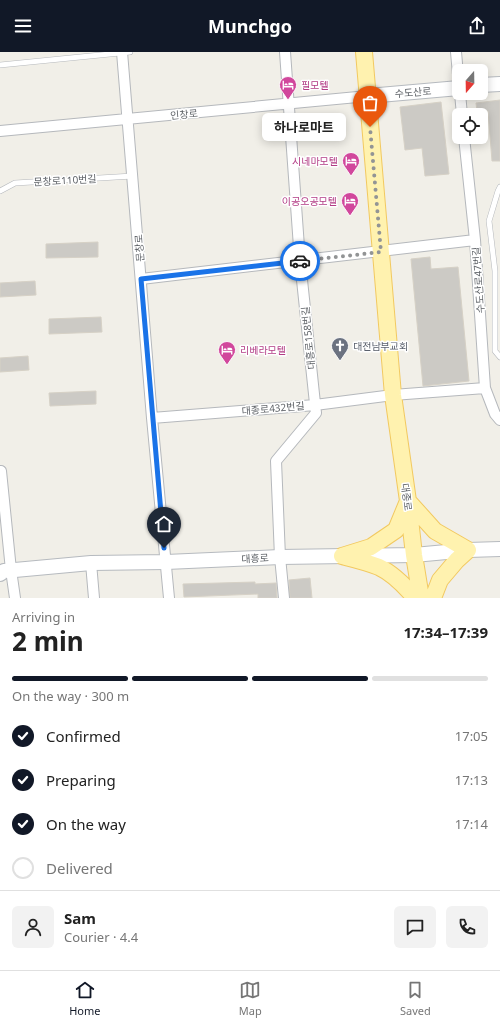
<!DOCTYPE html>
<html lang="en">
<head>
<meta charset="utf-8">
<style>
  :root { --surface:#fff; --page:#f2f2f2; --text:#222; --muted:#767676; --line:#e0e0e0; --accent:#111827 }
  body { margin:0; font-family:"Noto Sans","Noto Sans KR",sans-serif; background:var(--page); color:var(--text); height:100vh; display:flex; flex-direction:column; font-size:15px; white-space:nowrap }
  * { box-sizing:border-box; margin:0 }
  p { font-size:13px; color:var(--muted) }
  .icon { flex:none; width:22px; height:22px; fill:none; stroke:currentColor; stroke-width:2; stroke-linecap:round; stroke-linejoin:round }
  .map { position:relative; height:546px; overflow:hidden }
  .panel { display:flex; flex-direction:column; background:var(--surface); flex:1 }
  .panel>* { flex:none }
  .needle { width:26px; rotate:200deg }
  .controls { position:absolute; left:452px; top:12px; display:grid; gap:8px }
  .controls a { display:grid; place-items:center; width:36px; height:36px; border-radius:6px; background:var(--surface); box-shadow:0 2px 10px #0003; font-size:20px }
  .pin { position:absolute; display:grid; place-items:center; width:34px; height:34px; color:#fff; margin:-41px -17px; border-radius:50% 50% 50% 0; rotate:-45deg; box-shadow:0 0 4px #0007 }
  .pin .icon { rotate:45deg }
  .courier { position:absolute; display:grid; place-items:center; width:40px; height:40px; margin:-20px; border:3px solid #1a73e8; border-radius:50%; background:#fff; color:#222; box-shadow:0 1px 5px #0007 }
  .bubble { position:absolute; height:28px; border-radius:6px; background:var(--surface); box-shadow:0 2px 10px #0003; font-size:13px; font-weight:700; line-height:28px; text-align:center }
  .summary em { font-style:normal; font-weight:700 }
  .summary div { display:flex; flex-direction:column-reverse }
  .summary { display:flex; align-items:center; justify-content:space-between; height:68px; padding:0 12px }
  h1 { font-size:26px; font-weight:700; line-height:30px }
  .bar { display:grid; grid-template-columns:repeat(4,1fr); gap:6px 4px; align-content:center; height:48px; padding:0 12px }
  .bar i { height:5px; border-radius:3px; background:var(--line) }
  .bar .selected { background:var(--accent) }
  .bar p { grid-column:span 4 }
  .line { display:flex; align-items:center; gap:10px; padding:0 12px; border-top:1px solid var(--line) }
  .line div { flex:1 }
  .round { display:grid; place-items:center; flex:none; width:42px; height:42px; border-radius:6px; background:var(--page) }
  ol { padding:0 12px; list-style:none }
  li { display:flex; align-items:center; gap:12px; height:44px }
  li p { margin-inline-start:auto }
  li .icon { padding:4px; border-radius:50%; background:var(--accent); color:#fff; stroke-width:4 }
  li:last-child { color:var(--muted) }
  li i { width:22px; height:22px; border:2px solid var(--line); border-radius:50% }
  header { display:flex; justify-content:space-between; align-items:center; height:52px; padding:0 12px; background:var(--accent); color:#fff; font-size:18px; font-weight:700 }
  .dock { display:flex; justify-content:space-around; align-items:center; height:56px; border-top:1px solid var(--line); background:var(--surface); font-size:11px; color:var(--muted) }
  .dock a { display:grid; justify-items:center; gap:2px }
  .dock .selected { color:var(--accent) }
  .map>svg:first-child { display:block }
  .building { fill:#cccac5; stroke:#d6d1c6 }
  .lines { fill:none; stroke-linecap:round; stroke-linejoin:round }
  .service-casing { stroke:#b5b8bc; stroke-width:6 }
  .minor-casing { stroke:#b5b8bc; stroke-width:12 }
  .secondary-casing { stroke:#b6babf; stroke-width:16 }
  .primary-casing { stroke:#f2c960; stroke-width:18 }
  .service { stroke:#fff; stroke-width:5 }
  .minor { stroke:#fff; stroke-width:10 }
  .secondary { stroke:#fff; stroke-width:14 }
  .primary { stroke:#fff2af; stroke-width:16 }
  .done { stroke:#929495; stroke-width:4; stroke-dasharray:0 7.2 }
  .route { stroke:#1a73e8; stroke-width:5 }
  .labels { text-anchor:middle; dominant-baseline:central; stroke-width:3; stroke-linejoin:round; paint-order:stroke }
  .hotel-label { font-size:10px; fill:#b23c85; stroke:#fff; text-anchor:start }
  .street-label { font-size:10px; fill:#5f6368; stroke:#fff }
  .worship-label { font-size:10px; fill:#5b616d; stroke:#fff; text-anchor:start }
</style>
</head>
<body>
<header><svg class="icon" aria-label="menu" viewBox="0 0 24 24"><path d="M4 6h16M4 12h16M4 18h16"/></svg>Munchgo<svg class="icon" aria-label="share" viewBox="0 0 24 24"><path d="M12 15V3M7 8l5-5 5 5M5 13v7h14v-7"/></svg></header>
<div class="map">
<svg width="500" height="546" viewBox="0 0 500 546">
  <rect width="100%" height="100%" fill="#f1efe8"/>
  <!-- building -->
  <path class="building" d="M500 48V109H492L488 59 477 60 476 51Z
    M441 50 449 122 425 124 422 96 405 98 400 55Z
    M98 190V205L46 206V192Z
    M430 205 431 217 458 215 469 329 423 334 411 207Z
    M35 229 36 243 0 245V231Z
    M101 265 102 280 49 282V267Z
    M28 304 29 318 0 320V306Z
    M96 339V352L50 354 49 341Z
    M310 526 312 546H290L289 528Z
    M255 530V532L276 531 277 546H258V542L184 545 183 532Z"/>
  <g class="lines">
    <defs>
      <path id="service" d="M0 13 130 0
        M500 135 498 139 489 169 495 219V299L500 305
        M0 139 15 131 133 124"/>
      <path id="minor" d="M122 0 152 366 169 546
        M456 0 459 34
        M460 41 462 63
        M0 79 368 44
        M464 85 475 188 485 336 495 362 500 368
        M141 227 475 188
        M152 366 315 353 393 343 485 336
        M1 419 11 518 15 546
        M91 511 94 546
        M284 546 280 505 276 409 316 361 300 209 285 0"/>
      <path id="secondary" d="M481 33 500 32
        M368 44 459 36
        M0 522 4 519 91 511 166 510 280 505 414 503 468 498 500 497"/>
      <path id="primary" d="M364 0 393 343 408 449 414 503 421 546
        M408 449 435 479 468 498 457 508 440 528 433 546
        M342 504 371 495 396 478 408 449
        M342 504C354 507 367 510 379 515 394 522 405 534 415 546"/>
    </defs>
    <!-- service casing -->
    <use href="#service" class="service-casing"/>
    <!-- minor casing -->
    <use href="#minor" class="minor-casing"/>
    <!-- secondary casing -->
    <use href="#secondary" class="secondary-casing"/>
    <!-- primary casing -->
    <use href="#primary" class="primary-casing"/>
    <!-- service -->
    <use href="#service" class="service"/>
    <!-- minor -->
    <use href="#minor" class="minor"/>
    <!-- secondary -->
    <use href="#secondary" class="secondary"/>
    <!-- primary -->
    <use href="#primary" class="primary"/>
  </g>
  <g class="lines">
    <!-- done -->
    <path class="done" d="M300 209 381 200 370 75"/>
    <!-- route -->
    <path class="route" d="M164 496 141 227 300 209"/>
  </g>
  <!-- icons -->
  <defs>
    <symbol id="hotel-pin" viewBox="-11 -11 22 30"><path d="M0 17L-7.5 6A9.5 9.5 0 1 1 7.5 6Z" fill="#d1479c" stroke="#fff"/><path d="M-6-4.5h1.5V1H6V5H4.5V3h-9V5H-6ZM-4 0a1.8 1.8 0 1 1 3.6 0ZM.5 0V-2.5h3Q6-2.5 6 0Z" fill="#fff"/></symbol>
    <symbol id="church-pin" viewBox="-11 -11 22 30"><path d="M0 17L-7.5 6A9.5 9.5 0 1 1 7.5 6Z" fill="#6b7280" stroke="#fff"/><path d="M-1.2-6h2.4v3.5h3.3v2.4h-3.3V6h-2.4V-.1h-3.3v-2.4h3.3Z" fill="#fff"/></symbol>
  </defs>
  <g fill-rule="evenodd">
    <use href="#hotel-pin" x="278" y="23" width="20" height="27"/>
    <use href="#hotel-pin" x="341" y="99" width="20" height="27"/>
    <use href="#hotel-pin" x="340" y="139" width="20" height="27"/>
    <use href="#church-pin" x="330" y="284" width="20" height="27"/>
    <use href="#hotel-pin" x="217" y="288" width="20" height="27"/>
  </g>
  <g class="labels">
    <!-- hotel labels -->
    <g class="hotel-label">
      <text x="301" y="33">필모텔</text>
      <text x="338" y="109" text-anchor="end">시네마모텔</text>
      <text x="337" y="149" text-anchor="end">이공오공모텔</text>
      <text x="240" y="298">리베라모텔</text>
    </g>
    <!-- street labels -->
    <g class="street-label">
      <text transform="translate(413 40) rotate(-5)">수도산로</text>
      <text transform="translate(184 62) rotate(-5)">인창로</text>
      <text transform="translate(65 128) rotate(-3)">문창로110번길</text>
      <text transform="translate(139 196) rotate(-94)">문창로</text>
      <text transform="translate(478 228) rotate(-94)">수도산로47번길</text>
      <text transform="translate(308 286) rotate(-96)">대흥로158번길</text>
      <text transform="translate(273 356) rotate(-5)">대종로432번길</text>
      <text transform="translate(407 445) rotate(83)">대종로</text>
      <text transform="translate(255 506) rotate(-3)">대흥로</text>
    </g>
    <!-- worship labels -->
    <g class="worship-label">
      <text x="353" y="294">대전남부교회</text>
    </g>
  </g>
</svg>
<div class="controls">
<a><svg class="needle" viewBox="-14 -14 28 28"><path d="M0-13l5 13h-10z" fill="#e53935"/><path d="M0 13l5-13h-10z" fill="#767676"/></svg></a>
<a><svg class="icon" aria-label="locate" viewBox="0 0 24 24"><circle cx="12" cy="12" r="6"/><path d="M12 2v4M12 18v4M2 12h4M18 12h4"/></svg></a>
</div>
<div class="pin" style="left:370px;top:75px;background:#ea580c"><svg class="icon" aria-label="bag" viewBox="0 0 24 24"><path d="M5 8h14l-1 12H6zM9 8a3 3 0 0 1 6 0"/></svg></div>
<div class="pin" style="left:164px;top:496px;background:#1f2937"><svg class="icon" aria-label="home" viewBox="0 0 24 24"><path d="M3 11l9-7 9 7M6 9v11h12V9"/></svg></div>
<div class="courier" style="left:300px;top:209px"><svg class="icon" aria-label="car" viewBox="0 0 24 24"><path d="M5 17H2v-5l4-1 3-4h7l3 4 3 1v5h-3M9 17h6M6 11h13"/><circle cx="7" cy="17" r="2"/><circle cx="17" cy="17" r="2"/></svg></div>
<div class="bubble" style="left:262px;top:61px;width:84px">하나로마트</div>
</div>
<section class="panel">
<div class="summary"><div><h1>2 min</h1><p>Arriving in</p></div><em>17:34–17:39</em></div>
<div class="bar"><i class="selected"></i><i class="selected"></i><i class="selected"></i><i></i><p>On the way · 300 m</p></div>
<ol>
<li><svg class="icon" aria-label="check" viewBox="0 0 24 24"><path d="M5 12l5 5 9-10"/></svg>Confirmed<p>17:05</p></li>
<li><svg class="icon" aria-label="check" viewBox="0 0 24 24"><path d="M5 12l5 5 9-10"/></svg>Preparing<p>17:13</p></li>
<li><svg class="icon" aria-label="check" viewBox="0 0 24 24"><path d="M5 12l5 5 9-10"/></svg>On the way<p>17:14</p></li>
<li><i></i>Delivered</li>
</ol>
<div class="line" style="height:72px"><a class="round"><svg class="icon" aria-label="person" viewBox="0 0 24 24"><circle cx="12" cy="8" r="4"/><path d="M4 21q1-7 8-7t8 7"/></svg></a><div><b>Sam</b><p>Courier · 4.4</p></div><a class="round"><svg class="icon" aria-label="chat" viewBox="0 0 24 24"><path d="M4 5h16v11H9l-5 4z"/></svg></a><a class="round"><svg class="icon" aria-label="phone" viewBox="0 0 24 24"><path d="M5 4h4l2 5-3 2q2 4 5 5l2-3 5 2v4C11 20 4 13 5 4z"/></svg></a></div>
</section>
<nav class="dock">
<a class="selected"><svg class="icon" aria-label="home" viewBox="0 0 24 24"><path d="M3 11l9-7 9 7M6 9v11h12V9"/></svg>Home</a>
<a><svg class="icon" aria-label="map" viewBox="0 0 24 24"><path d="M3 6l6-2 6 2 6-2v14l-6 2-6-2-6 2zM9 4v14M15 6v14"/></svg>Map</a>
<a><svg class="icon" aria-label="saved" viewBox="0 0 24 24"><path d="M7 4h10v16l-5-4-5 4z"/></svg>Saved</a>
</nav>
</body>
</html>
